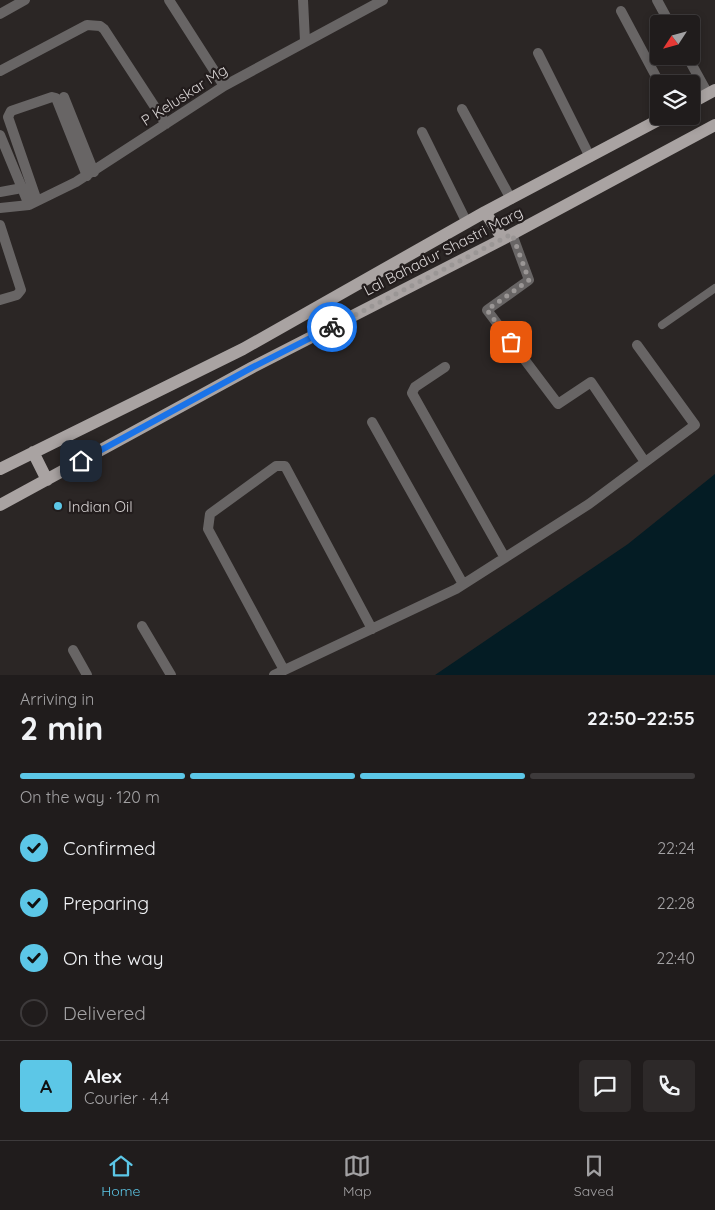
<!DOCTYPE html>
<html lang="en">
<head>
<meta charset="utf-8">
<style>
  :root { --surface:#201c1c; --page:#2d2929; --text:#f1f3f6; --muted:#a2a1a3; --line:#3d3a3b; --accent:#5cc7e7 }
  body { margin:0; font-family:Quicksand,sans-serif; background:var(--page); color:var(--text); height:100vh; display:flex; flex-direction:column; font-size:19px; white-space:nowrap }
  * { box-sizing:border-box; margin:0 }
  p { font-size:16px; color:var(--muted) }
  .icon { flex:none; width:28px; height:28px; fill:none; stroke:currentColor; stroke-width:2; stroke-linecap:round; stroke-linejoin:round }
  .map { position:relative; height:675px; overflow:hidden }
  .side { display:flex; flex-direction:column; background:var(--surface); flex:1 }
  .side>* { flex:none }
  .needle { width:32px; rotate:234deg }
  .buttons { position:absolute; left:650px; top:15px; display:grid; gap:10px }
  .buttons a { display:grid; place-items:center; width:50px; height:50px; border-radius:5px; background:var(--surface); box-shadow:0 2px 8px #0003,0 0 0 1px var(--line); font-size:25px }
  .pin { position:absolute; display:grid; place-items:center; width:42px; height:42px; color:#fff; margin:-21px; border-radius:10px; box-shadow:0 2px 8px #0006 }
  .courier { position:absolute; display:grid; place-items:center; width:50px; height:50px; margin:-25px; border:4px solid #1a73e8; border-radius:50%; background:#fff; color:#222; box-shadow:0 1px 6px #0007 }
  .summary em { font-style:normal; font-weight:800 }
  .summary div { display:flex; flex-direction:column-reverse }
  .summary { display:flex; align-items:center; justify-content:space-between; height:85px; padding:0 20px }
  h1 { font-size:32px; font-weight:800; line-height:38px }
  .bar { display:grid; grid-template-columns:repeat(4,1fr); gap:8px 5px; align-content:center; height:60px; padding:0 20px }
  .bar i { height:6px; border-radius:4px; background:var(--line) }
  .bar .on { background:var(--accent) }
  .bar p { grid-column:span 4 }
  .line { display:flex; align-items:center; gap:12px; padding:0 20px; border-top:1px solid var(--line) }
  .line div { flex:1 }
  .round { display:grid; place-items:center; flex:none; width:52px; height:52px; border-radius:5px; background:var(--page) }
  ol { padding:0 20px; list-style:none }
  li { display:flex; align-items:center; gap:15px; height:55px }
  li p { margin-inline-start:auto }
  li .icon { padding:5px; border-radius:50%; background:var(--accent); color:#111; stroke-width:4 }
  li:last-child { color:var(--muted) }
  li i { width:28px; height:28px; border:2px solid var(--line); border-radius:50% }
  .tab-bar { display:flex; justify-content:space-around; align-items:center; height:70px; border-top:1px solid var(--line); background:var(--surface); font-size:14px; color:var(--muted) }
  .tab-bar a { display:grid; justify-items:center; gap:2px }
  .tab-bar .on { color:var(--accent) }
  .map>svg:first-child { display:block }
  .water { fill:#041c24 }
  .lines { fill:none; stroke-linecap:round; stroke-linejoin:round }
  .service { stroke:#686565; stroke-width:8 }
  .minor { stroke:#686565; stroke-width:10 }
  .primary { stroke:#a9a3a2; stroke-width:12 }
  .done { stroke:#9a9695; stroke-width:5; stroke-dasharray:0 9 }
  .route { stroke:#1a73e8; stroke-width:6 }
  .poi-dot { fill:#5cc7e7; stroke:#221c1c; stroke-width:2 }
  .labels { text-anchor:middle; dominant-baseline:central; stroke-width:4.5; stroke-linejoin:round; paint-order:stroke }
  .street-label { font-size:15px; fill:#d6d2d2; stroke:#221c1c }
  .poi-label { font-size:15px; fill:#d6d2d2; stroke:#221c1c; text-anchor:start }
</style>
</head>
<body>
<div class="map">
<svg width="715" height="675" viewBox="0 0 715 675">
  <rect width="100%" height="100%" fill="#2b2625"/>
  <!-- water -->
  <path class="water" d="M715 474V675H435L628 544Z"/>
  <g class="lines">
    <!-- service -->
    <path class="service" d="M662 325 715 288"/>
    <!-- minor -->
    <path class="minor" d="M169 0 224 86
      M303 0 305 41
      M657 0 670 24
      M621 11 660 84
      M0 14 25 0
      M538 53 590 157
      M687 56 708 94
      M0 71 87 25 100 26 104 29 166 124
      M64 97 94 172
      M462 109 511 199
      M422 132 467 223
      M0 135 29 205
      M0 192 22 188
      M37 201 8 117 11 111 52 97 56 98 87 176
      M0 208 29 205 76 182 224 86 383 0
      M0 225 21 290 17 295 0 300
      M512 234 529 280 487 310 558 404 591 382 645 462
      M445 367 415 387 412 393 505 558
      M372 422 463 584
      M142 626 171 675
      M73 650 87 675
      M284 670 208 529 210 514 276 466H285L372 629
      M274 675 456 589 589 504 695 425 637 345"/>
    <!-- primary -->
    <path class="primary" d="M691 103 715 90
      M485 212 503 239
      M33 452 47 480
      M0 469 243 349 485 212 666 116
      M0 505 253 367 503 239 715 125"/>
  </g>
  <g class="lines">
    <!-- done -->
    <path class="done" d="M332 327 512 234 529 280 487 310 511 342"/>
    <!-- route -->
    <path class="route" d="M81 461 253 367 332 327"/>
  </g>
  <!-- markers -->
  <circle class="poi-dot" cx="58" cy="506" r="5"/>
  <g class="labels">
    <!-- street labels -->
    <g class="street-label">
      <text transform="translate(184 95) rotate(-33)">P Keluskar Mg</text>
      <text transform="translate(443 251) rotate(-27)">Lal Bahadur Shastri Marg</text>
    </g>
    <!-- poi labels -->
    <g class="poi-label">
      <text x="68" y="506">Indian Oil</text>
    </g>
  </g>
</svg>
<div class="buttons">
<a><svg class="needle" viewBox="-14 -14 28 28"><path d="M0-13l5 13h-10z" fill="#e53935"/><path d="M0 13l5-13h-10z" fill="#a2a1a3"/></svg></a>
<a><svg class="icon" aria-label="layers" viewBox="0 0 24 24"><path d="M12 4l9 5-9 5-9-5zM3 14l9 5 9-5"/></svg></a>
</div>
<div class="pin" style="left:511px;top:342px;background:#ea580c"><svg class="icon" aria-label="bag" viewBox="0 0 24 24"><path d="M5 8h14l-1 12H6zM9 8a3 3 0 0 1 6 0"/></svg></div>
<div class="pin" style="left:81px;top:461px;background:#1f2937"><svg class="icon" aria-label="home" viewBox="0 0 24 24"><path d="M3 11l9-7 9 7M6 9v11h12V9"/></svg></div>
<div class="courier" style="left:332px;top:327px"><svg class="icon" aria-label="bike" viewBox="0 0 24 24"><circle cx="6" cy="16" r="4"/><circle cx="18" cy="16" r="4"/><path d="M6 16l4-8h5l3 8M10 8l3 8H6M13 5h3"/></svg></div>
</div>
<section class="side">
<div class="summary"><div><h1>2 min</h1><p>Arriving in</p></div><em>22:50–22:55</em></div>
<div class="bar"><i class="on"></i><i class="on"></i><i class="on"></i><i></i><p>On the way · 120 m</p></div>
<ol>
<li><svg class="icon" aria-label="check" viewBox="0 0 24 24"><path d="M5 12l5 5 9-10"/></svg>Confirmed<p>22:24</p></li>
<li><svg class="icon" aria-label="check" viewBox="0 0 24 24"><path d="M5 12l5 5 9-10"/></svg>Preparing<p>22:28</p></li>
<li><svg class="icon" aria-label="check" viewBox="0 0 24 24"><path d="M5 12l5 5 9-10"/></svg>On the way<p>22:40</p></li>
<li><i></i>Delivered</li>
</ol>
<div class="line" style="height:90px"><b class="round" style="background:var(--accent);color:#111">A</b><div><b>Alex</b><p>Courier · 4.4</p></div><a class="round"><svg class="icon" aria-label="chat" viewBox="0 0 24 24"><path d="M4 5h16v11H9l-5 4z"/></svg></a><a class="round"><svg class="icon" aria-label="phone" viewBox="0 0 24 24"><path d="M5 4h4l2 5-3 2q2 4 5 5l2-3 5 2v4C11 20 4 13 5 4z"/></svg></a></div>
</section>
<nav class="tab-bar">
<a class="on"><svg class="icon" aria-label="home" viewBox="0 0 24 24"><path d="M3 11l9-7 9 7M6 9v11h12V9"/></svg>Home</a>
<a><svg class="icon" aria-label="map" viewBox="0 0 24 24"><path d="M3 6l6-2 6 2 6-2v14l-6 2-6-2-6 2zM9 4v14M15 6v14"/></svg>Map</a>
<a><svg class="icon" aria-label="saved" viewBox="0 0 24 24"><path d="M7 4h10v16l-5-4-5 4z"/></svg>Saved</a>
</nav>
</body>
</html>
